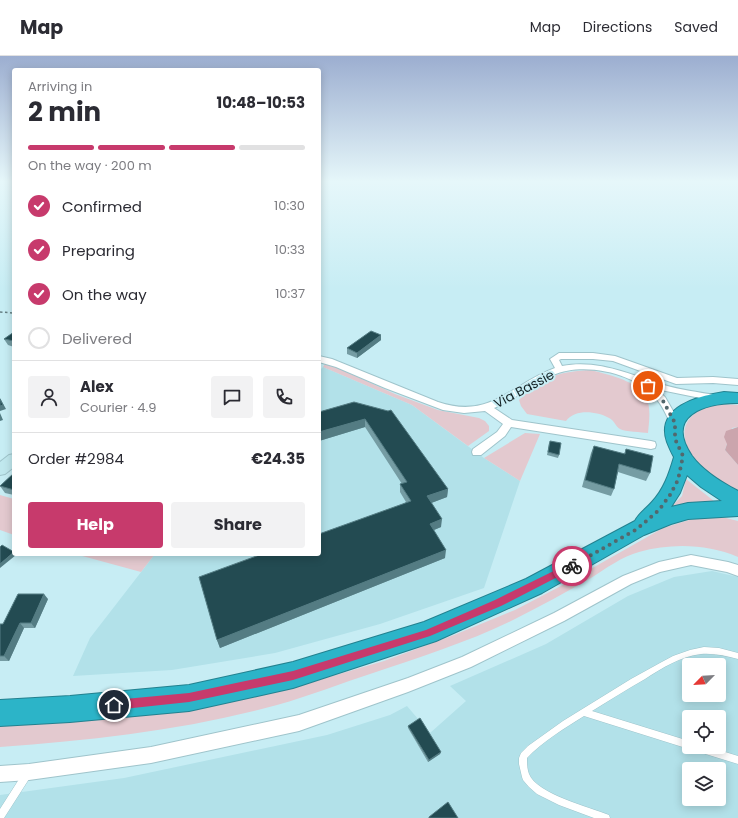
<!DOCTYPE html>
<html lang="en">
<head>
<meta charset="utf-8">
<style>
  :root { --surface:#fff; --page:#f2f2f3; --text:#2b2b33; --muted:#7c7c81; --line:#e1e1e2; --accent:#c73a6c }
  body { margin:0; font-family:Poppins,sans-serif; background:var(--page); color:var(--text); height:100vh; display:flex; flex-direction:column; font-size:15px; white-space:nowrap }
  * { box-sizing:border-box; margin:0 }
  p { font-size:13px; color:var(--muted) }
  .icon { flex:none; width:22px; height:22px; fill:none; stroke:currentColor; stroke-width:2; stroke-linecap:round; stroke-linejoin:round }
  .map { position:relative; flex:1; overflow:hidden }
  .panel { position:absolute; left:12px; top:12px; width:309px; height:488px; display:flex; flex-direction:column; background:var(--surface); border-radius:4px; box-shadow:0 2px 10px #0003 }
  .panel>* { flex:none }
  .needle { width:26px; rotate:246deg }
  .controls { position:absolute; left:682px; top:602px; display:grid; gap:8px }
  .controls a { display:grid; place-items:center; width:44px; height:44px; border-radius:4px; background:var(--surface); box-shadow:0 2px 10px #0003; font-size:20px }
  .pin { position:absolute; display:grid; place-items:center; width:34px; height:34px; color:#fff; margin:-17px; border:2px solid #fff; border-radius:50%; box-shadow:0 1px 4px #0007 }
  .courier { position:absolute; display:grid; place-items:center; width:40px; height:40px; margin:-20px; border:3px solid #c73a6c; border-radius:50%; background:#fff; color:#222; box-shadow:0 1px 5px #0007 }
  .summary em { font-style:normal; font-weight:700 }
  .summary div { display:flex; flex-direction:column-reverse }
  .summary { display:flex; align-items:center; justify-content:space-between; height:68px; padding:0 16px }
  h1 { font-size:26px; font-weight:700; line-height:30px }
  .bar { display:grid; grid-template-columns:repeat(4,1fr); gap:6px 4px; align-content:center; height:48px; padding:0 16px }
  .bar i { height:5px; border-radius:3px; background:var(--line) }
  .bar .active { background:var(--accent) }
  .bar p { grid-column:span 4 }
  .line { display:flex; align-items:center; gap:10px; padding:0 16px; border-top:1px solid var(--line) }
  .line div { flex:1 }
  .round { display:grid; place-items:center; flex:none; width:42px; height:42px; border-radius:4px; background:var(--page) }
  ol { padding:0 16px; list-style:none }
  li { display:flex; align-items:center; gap:12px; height:44px }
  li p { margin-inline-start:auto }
  li .icon { padding:4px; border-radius:50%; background:var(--accent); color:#fff; stroke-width:4 }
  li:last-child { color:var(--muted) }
  li i { width:22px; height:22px; border:2px solid var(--line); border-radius:50% }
  .button { display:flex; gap:8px; margin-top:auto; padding:8px 16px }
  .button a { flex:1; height:46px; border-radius:4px; background:var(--accent); color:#fff; font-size:16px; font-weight:700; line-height:46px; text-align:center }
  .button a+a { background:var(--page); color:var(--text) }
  header { display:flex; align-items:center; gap:24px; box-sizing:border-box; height:56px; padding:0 20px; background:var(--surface); border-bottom:1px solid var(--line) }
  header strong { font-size:19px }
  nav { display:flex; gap:22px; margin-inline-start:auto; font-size:14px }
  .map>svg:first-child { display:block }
  .built { fill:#b2e1e9; fill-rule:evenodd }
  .green { fill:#e3c9cf }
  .water { fill:#cba5ad }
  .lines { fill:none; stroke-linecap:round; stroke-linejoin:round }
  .lane-casing { stroke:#9fc4cb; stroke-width:1 }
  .street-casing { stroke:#9fc4cb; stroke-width:2 }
  .secondary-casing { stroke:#9fc4cb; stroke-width:2 }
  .highway-casing { stroke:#23818f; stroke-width:2 }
  .path { stroke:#667f84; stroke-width:1.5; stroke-dasharray:2.5 2.5; stroke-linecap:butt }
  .lane { fill:#fff; fill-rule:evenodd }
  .street { fill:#fff; fill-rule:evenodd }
  .secondary { fill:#c0e8ee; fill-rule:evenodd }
  .highway { fill:#2cb4c8; fill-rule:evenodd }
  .wall { fill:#759ca3 }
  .shaded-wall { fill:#547c83 }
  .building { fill:#234b52; stroke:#547c83 }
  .route { fill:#c73a6c }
  .done { stroke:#52686d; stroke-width:4; stroke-dasharray:0 7.2 }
  .labels { text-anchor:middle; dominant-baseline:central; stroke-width:4; stroke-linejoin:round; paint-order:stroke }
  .street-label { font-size:13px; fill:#132124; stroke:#c7edf4 }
</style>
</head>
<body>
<header>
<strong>Map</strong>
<nav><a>Map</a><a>Directions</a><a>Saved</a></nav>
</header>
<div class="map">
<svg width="738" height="762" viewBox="0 0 738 762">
  <rect width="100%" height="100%" fill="#c7edf4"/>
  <!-- built -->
  <path class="built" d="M323 311 412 349 484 402 520 425 484 532 380 568 275 597 172 614 73 620 90 582 155 498H319V315Z
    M712 515 738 521V762H0V739L124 722 327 679 390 659 407 650 430 677 466 645 450 630 546 588 628 540 674 521ZM689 609H719V639H689ZM689 661H719V691H689ZM689 713H719V743H689Z"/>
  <!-- green -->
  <path class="green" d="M325 308H329L395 338 438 354 479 362 485 365 489 370V375L468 390 412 349 323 311Z
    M591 314C608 319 632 323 644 338 652 348 649 366 648 377 642 376 625 376 620 373 616 371 614 364 609 362 596 355 575 353 566 365L527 358 521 350 519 344C539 321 562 315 591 314Z
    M723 348 738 349V371L732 372 725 394 738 409V436C725 429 711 420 700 409 672 380 683 352 723 348Z
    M525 377 540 378 520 425 484 402Z
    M686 423 714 445 694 447 670 452 682 440Z
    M0 439 14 443V479L0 474Z
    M710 461 726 462 738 465V501C707 488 672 487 639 496 623 500 605 513 591 522 566 536 541 550 515 563 471 585 420 601 373 617 341 627 310 640 277 649 186 674 94 684 0 691V670L257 640 305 628 384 605 454 579 515 554 559 531 663 472 689 464Z
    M75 498H155L141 516Z"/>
  <!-- water -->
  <path class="water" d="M738 371V409L725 394 727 388 724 381 726 375Z"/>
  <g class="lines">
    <defs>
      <path id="lane" d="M704 591 719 592 738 597V603C726 600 714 597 701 598 681 600 662 612 645 623 627 633 610 644 592 655L689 685V691H692V692L689 693 584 660C565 672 543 685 527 702 527 707 527 713 529 718 537 738 589 751 609 759L610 762H594L559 749 537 738 529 731 523 724 522 721 519 708V702L521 697 528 690 563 665 631 623 660 607 673 600 690 594Z
        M692 691H709L738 700V708L696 695 693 694Z
        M26 716 29 717 30 720 29 723 4 762H0V753L23 717Z"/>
      <path id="street" d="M559 297H593L615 300 677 322 713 321 738 323V329L713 327 676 328 613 305 593 303H561L559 304 562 310C599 303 630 319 664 329 680 334 698 336 715 339L720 342 715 345 656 333 665 341 680 367 675 370 672 369C667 362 664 352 658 345 638 317 584 305 553 319 532 328 515 344 494 352L512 364 651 385 655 386 656 389 655 392 651 393 511 371 505 380 481 399H473L472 396 473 393 497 376 503 368 485 355 464 357 443 354 385 332 336 311 319 306V300L332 303 438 346C491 364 511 328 555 312L550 303Z
        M691 499 728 506 738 509V520L727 516 691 509 660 516 631 528 564 565 471 611 408 636 299 675 151 707 29 724 0 726V710L29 708 151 691 299 659 408 622 462 601 554 557 623 520 659 506Z"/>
      <path id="secondary" d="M14 398V411L5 418 0 419V406L9 399Z"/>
      <path id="highway" d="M724 336 738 337V347C705 347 664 359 692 400 703 415 721 426 738 435V460L688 463 671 468 644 479 542 537 436 585 293 632 189 655 70 666 0 670V644L70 640 189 629 293 606 424 566 526 523 635 465C639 457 647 452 652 446 664 433 669 418 674 401 671 396 669 391 667 386 655 351 698 340 724 336ZM687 419 701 431 722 445 688 447 671 451 680 437Z"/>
    </defs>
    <!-- lane casing -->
    <use href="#lane" class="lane-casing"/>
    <!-- street casing -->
    <use href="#street" class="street-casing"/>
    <!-- secondary casing -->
    <use href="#secondary" class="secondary-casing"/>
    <!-- highway casing -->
    <use href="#highway" class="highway-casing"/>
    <!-- path -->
    <path class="path" d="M0 256 14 257"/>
    <!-- lane -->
    <use href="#lane" class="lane"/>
    <!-- street -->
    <use href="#street" class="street"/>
    <!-- secondary -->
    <use href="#secondary" class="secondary"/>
    <!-- highway -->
    <use href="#highway" class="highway"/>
  </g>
  <!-- wall -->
  <path class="wall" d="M14 276V291L8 289 4 283Z
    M381 279V284L357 302 347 298V292Z
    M354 346 448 433 447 441 431 447 441 471 434 474 445 502 220 592 217 584 406 446 400 436V428H402L365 371 319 385V356Z
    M549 387 559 399 558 402 547 399Z
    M594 390 624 398 626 393 650 417 646 425 618 416 614 433 611 440 582 431 591 397Z
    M14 417V439L5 437 0 430Z
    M48 543 35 572H24L9 605H0V568H3Z
    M408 670 441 696 440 698 428 706 408 672Z"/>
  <!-- shaded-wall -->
  <path class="shaded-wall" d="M381 279V284L357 302V297Z
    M0 342 6 353 0 355Z
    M0 357 3 364 0 365Z
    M365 363V371L319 385V376Z
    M448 433 447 441 426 449 427 440Z
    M442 463 441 471 429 476 430 468Z
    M446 494 445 502 220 592 217 584Z
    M14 496V498L16 499 0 512V508Z
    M44 538 48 543 35 572 31 567Z
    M20 567 24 572 9 605 4 600Z
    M441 696 440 698 428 706 429 704Z"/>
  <!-- building -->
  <path class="building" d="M371 275 381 279 357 297 347 292Z
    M14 276V285L4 283Z
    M0 343 3 349 0 350Z
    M354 346 388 355 391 354 448 433 427 440 442 463 430 468 446 494 217 584 199 521 262 498H319V478L411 445 400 428 407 426 365 363 319 376V356Z
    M550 385 561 387 559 399 548 396Z
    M594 390 625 398 626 393 653 400 650 417 619 408 614 433 585 424Z
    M14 417V434L0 430Z
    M2 489 14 496 0 508V491Z
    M18 538H44L31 567H20L4 600H0V568H3Z
    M420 662 441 696 429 704 408 670Z
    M448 746 458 762H429V761Z"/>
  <!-- sky -->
  <linearGradient id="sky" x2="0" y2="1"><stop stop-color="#9caed0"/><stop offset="0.54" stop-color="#e6f7fa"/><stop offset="1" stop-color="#e6f7fa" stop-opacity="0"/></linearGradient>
  <rect width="738" height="233" fill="url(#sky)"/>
  <!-- route -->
  <path class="route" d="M572 506 576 510 575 512 501 550 430 580 293 624 189 646 114 654 111 652 110 649 111 646 114 644 189 637 293 615 426 574 495 544Z"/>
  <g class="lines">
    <!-- done -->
    <path class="done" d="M572 510 637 473 659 454 670 439 678 424 683 400 675 383V367L662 343 648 330"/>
  </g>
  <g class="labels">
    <!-- street labels -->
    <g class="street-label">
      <text transform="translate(524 333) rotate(-28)">Via Bassie</text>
    </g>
  </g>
</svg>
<div class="controls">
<a><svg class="needle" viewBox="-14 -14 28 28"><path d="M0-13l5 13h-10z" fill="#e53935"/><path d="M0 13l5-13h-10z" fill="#7c7c81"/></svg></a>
<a><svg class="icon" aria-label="locate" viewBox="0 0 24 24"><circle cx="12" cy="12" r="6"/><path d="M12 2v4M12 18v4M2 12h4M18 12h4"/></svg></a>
<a><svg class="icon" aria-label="layers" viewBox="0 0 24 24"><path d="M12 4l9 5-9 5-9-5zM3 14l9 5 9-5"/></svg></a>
</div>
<div class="pin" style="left:648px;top:330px;background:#ea580c"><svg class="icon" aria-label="bag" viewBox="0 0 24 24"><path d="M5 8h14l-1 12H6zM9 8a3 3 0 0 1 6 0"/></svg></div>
<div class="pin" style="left:114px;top:649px;background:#1f2937"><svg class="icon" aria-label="home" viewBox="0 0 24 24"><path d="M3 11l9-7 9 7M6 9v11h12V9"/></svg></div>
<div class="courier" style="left:572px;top:510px"><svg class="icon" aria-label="bike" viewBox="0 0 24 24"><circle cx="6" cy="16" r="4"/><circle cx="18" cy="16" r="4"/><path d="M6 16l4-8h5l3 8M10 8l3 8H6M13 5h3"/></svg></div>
<section class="panel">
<div class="summary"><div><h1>2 min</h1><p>Arriving in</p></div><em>10:48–10:53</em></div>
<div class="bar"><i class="active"></i><i class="active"></i><i class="active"></i><i></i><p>On the way · 200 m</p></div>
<ol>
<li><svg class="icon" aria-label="check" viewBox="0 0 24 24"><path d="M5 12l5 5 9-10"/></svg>Confirmed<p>10:30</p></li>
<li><svg class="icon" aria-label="check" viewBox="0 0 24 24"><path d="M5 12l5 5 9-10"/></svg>Preparing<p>10:33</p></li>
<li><svg class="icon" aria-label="check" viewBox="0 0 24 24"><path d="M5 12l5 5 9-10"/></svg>On the way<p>10:37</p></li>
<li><i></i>Delivered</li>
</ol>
<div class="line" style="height:72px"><a class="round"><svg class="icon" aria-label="person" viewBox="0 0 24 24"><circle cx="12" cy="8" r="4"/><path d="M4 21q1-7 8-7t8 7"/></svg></a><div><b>Alex</b><p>Courier · 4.9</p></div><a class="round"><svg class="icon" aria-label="chat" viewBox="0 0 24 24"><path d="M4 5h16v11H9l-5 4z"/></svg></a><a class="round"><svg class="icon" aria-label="phone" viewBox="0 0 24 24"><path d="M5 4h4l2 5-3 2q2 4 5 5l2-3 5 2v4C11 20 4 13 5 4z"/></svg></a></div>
<div class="line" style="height:52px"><div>Order #2984</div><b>€24.35</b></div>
<div class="button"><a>Help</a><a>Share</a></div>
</section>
</div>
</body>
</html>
